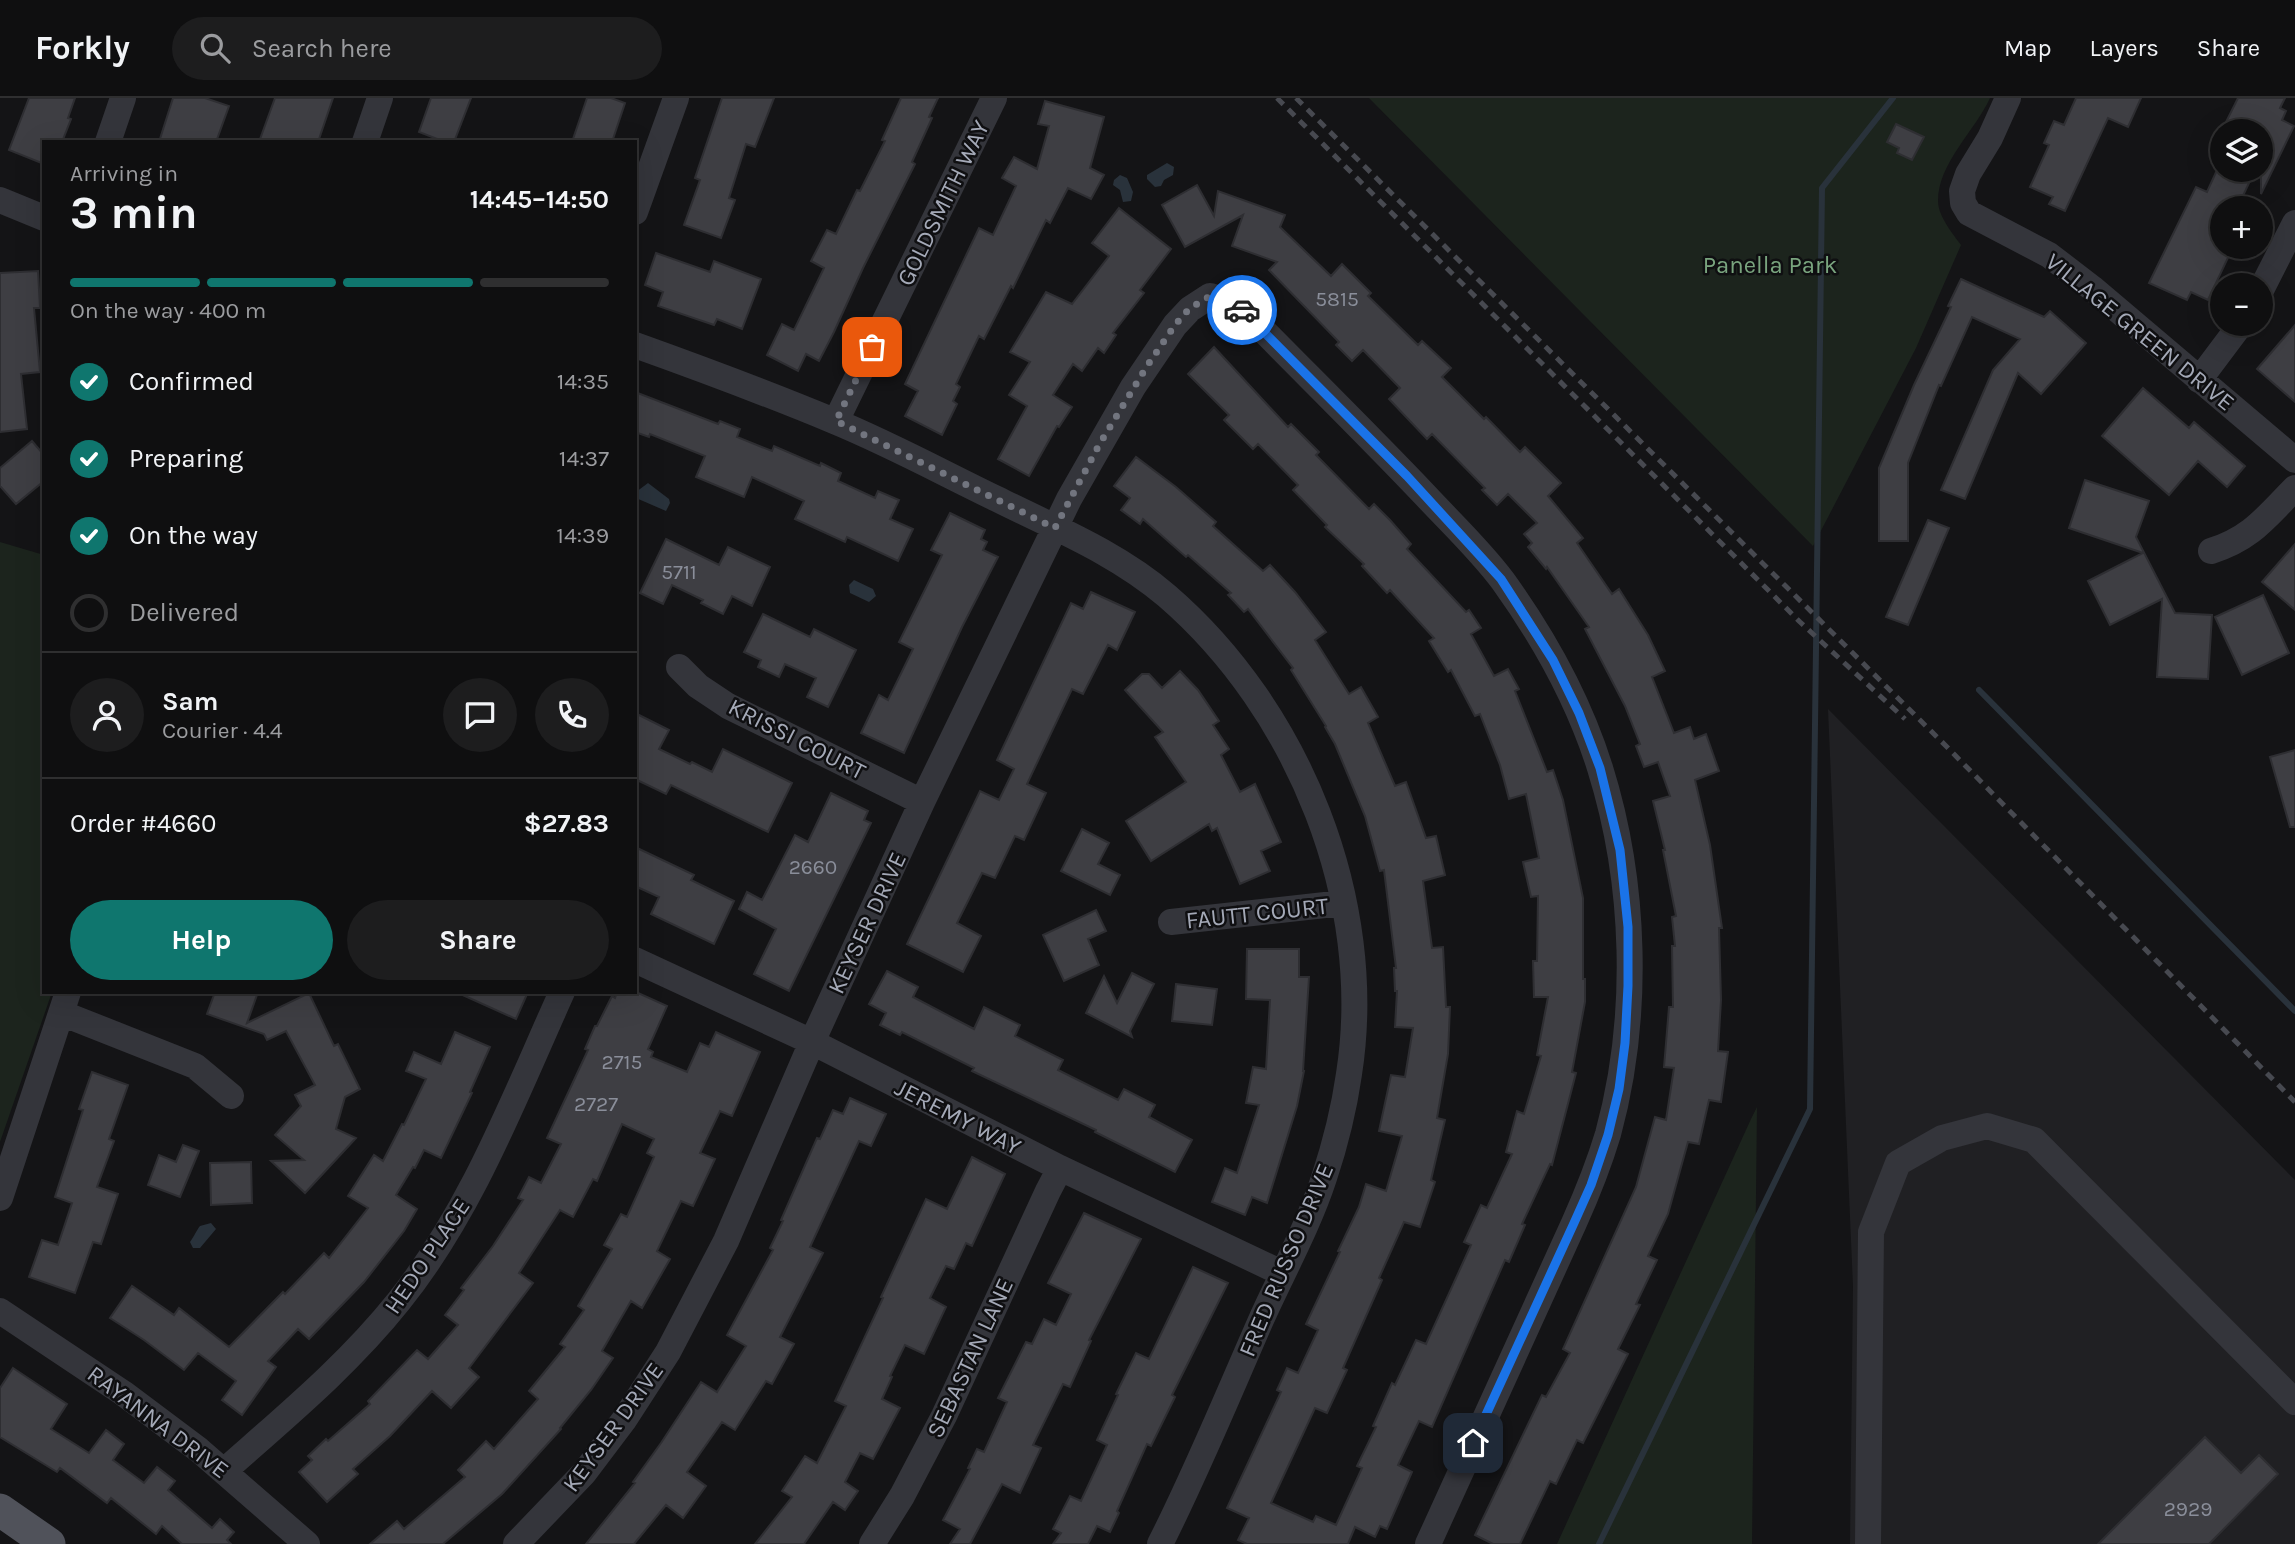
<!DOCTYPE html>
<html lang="en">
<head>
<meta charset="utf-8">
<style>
  :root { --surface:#0f0f10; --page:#1d1d1e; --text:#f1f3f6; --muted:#9b9c9f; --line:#2f2f30; --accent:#0f766e }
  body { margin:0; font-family:Karla,sans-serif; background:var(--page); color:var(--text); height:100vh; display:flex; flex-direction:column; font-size:26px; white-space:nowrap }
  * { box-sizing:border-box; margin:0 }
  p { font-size:23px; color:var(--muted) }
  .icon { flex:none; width:38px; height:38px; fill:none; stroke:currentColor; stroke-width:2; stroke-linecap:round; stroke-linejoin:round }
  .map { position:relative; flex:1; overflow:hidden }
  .sheet { position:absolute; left:42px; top:42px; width:595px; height:854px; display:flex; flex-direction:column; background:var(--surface); border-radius:0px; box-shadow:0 7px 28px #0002,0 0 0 2px var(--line) }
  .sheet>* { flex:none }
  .buttons { position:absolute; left:2210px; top:21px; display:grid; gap:14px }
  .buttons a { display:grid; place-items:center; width:63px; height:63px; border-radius:50%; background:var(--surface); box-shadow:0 7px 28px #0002,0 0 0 2px var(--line); font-size:35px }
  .pin { position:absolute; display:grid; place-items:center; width:60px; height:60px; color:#fff; margin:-30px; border-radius:14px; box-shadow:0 4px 10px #0006 }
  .courier { position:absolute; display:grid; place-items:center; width:70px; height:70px; margin:-35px; border:5px solid #1a73e8; border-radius:50%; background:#fff; color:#222; box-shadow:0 2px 9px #0007 }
  .head em { font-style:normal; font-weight:700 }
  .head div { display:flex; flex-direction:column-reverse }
  .head { display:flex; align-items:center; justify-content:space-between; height:119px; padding:0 28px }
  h1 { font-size:46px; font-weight:700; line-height:52px }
  .bar { display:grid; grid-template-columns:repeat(4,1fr); gap:10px 7px; align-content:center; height:84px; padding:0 28px }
  .bar i { height:9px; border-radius:5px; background:var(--line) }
  .bar .active { background:var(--accent) }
  .bar p { grid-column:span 4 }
  .line { display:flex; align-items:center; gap:18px; padding:0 28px; border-top:2px solid var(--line) }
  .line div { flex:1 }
  .round { display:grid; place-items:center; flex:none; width:74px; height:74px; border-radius:37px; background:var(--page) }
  ol { padding:0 28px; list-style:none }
  li { display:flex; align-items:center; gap:21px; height:77px }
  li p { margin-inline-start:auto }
  li .icon { padding:7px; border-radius:50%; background:var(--accent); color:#fff; stroke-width:4 }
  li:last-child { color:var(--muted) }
  li i { width:38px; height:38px; border:4px solid var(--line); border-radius:50% }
  .primary-button { display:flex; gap:14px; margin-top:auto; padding:14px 28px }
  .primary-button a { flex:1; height:80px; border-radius:42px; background:var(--accent); color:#fff; font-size:28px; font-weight:700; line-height:80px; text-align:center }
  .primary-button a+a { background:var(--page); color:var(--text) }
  header { display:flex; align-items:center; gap:42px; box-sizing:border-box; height:98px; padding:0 35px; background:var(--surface); border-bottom:2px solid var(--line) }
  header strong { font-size:33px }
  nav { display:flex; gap:38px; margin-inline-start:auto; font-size:24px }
  .search { width:490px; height:63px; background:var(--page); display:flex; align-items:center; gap:18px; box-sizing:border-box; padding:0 24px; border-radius:38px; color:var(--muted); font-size:26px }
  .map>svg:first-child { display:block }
  .built { fill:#202023 }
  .green { fill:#1c241d }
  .water { fill:#29323b }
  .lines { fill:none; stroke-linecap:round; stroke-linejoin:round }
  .stream { stroke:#29323b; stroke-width:6 }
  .building { fill:#3e3e43; stroke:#2e2e32; stroke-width:2 }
  .minor { stroke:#34353b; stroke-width:26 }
  .major { stroke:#50525a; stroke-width:33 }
  .rail { stroke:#474950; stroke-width:5; stroke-dasharray:9 7; stroke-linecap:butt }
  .done { stroke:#72757f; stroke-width:7; stroke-dasharray:0 12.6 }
  .route { stroke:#1a73e8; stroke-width:9 }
  .labels { text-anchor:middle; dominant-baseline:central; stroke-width:5; stroke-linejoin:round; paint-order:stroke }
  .number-label { font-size:21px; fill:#8a8e9a }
  .street-label { font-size:24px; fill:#a4a9b7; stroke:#0f0f11 }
  .park-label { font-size:24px; fill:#79a47e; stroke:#0f0f11 }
</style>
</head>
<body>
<header>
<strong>Forkly</strong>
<div class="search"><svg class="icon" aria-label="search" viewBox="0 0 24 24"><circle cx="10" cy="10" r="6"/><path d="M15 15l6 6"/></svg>Search here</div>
<nav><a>Map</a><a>Layers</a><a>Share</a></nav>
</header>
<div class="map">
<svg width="2295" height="1446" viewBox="0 0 2295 1446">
  <rect width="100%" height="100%" fill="#141416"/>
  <!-- built -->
  <path class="built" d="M1828 611 2295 1082V1446H1850L1853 1188Z"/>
  <!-- green -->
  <path class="green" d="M1369 0H1990C1975 33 1938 65 1938 103 1938 118 1953 136 1961 147L1916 250 1813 448Z
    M0 444 44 457V894H52L0 1044Z
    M1757 1009 1752 1446H1557L1751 1021Z"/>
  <!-- water -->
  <path class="water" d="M1167 65 1174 69 1173 77 1164 82 1161 88 1155 89 1147 81V77Z
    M1120 77 1127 80 1133 94 1131 103 1123 104 1120 92 1113 87 1114 82Z
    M648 385 669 401 670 405 666 413 636 400V394Z
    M854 482 873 491 876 498 869 504 850 495 849 487Z
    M211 1125 216 1131 200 1150H193L190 1144C195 1137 196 1133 200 1128Z"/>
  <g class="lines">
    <!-- stream -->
    <path class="stream" d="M1979 592 2295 913
      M1599 1446 1810 1011 1822 90 1893 0"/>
  </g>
  <!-- building -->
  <path class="building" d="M29 0H75L68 20 71 21 62 44H44V66L9 52Z
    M173 0H205L229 8 216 44H159Z
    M275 0H333L318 44H259Z
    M431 0H471L454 44H445L419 34Z
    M587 0H611L625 5 612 44H572Z
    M722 0H774L755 49 746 46 729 100 735 102 721 140 684 127 700 82 695 80Z
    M901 0H938L929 19 932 20 912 64 915 66 863 170 834 234 819 263 806 256 798 273 767 257 782 226 794 232 824 170 811 163 827 132 836 136 857 92 860 93 885 43 882 42Z
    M2076 0H2141L2128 29 2108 20 2065 113 2049 106 2053 99 2030 89 2049 47 2044 45 2054 23 2064 27Z
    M2238 0H2285L2280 10 2286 13 2282 22 2294 28 2261 96V33H2245L2226 24Z
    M1045 3 1104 19 1090 70 1104 77 1091 101 1068 90 1050 125 1046 122 1013 190 1011 188 984 241 979 238 956 286 960 289 953 303 957 306 942 337 905 318 918 293 905 286 979 130 993 137 1016 88 1002 80 1014 59 1037 71 1049 28 1038 26Z
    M1896 26 1924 39 1912 62 1897 55 1899 50 1887 44Z
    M2217 72H2255L2242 100 2239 99 2234 110H2222V149H2233L2208 202 2191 194 2187 202 2149 185 2196 89 2207 94Z
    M1197 87 1214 118 1218 93 1285 117 1280 129 1331 178 1342 166 1371 195 1368 198 1418 247 1422 243 1451 270 1442 279 1484 321 1486 319 1520 354 1525 349 1561 385 1548 398 1583 440 1577 445 1612 496 1619 491 1648 537 1665 573 1652 579 1674 635 1690 629 1694 641 1706 636 1719 673 1695 682 1710 747 1722 830H1719L1721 902 1718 953 1728 954 1721 1004 1709 1002 1699 1046 1688 1044 1668 1116 1648 1158 1657 1162 1636 1206 1640 1207 1618 1251 1628 1256 1583 1345 1577 1342 1556 1386 1550 1383 1520 1446H1493L1475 1437 1542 1297 1546 1299 1570 1255 1563 1251 1636 1089 1655 1019 1666 1022 1674 970 1664 969 1669 909H1673L1672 848H1675L1672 819 1676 818 1663 752H1665L1653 703 1670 698 1658 664 1644 669 1636 648 1640 646 1625 608 1585 531 1589 529 1547 469 1546 471 1528 449 1532 445 1524 436 1537 425 1508 396 1497 407 1482 392 1485 390 1432 336 1427 341 1389 301 1400 290 1363 252 1352 263 1336 247 1339 244 1269 172 1277 164 1232 148 1243 117 1185 149 1162 107Z
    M1119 110 1171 151 1140 192 1144 195 1113 235 1116 237 1104 255 1098 250 1082 273 1073 266 1053 297 1072 309 1059 329 1057 328 1029 378 998 361 1027 308 1009 297 1030 264 1010 254 1046 194 1072 206 1109 158 1092 145Z
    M656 155 710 174 714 163 761 181 742 231 717 221 714 227 658 208 663 194 645 187Z
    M38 173 40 210H34L40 274 21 276 27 331 0 334V175Z
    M1961 181 2044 219 2050 213 2086 245 2041 296 2018 275 1965 401 1941 392 1993 272 2020 241 1972 219 1941 288 1939 287 1908 365V443H1879V370L1914 287 1951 209 1948 208Z
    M2295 227V304L2257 271Z
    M1214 249 1288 329 1291 326 1319 354 1316 357 1369 411 1374 406 1390 422 1411 446 1407 451 1466 514 1469 512 1481 530 1471 536 1494 578 1508 571 1519 591 1515 593 1547 674 1553 672 1563 702 1583 800V881H1585V904L1572 974 1576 975 1552 1067 1550 1066 1522 1126 1525 1127 1509 1164 1505 1162 1432 1329 1419 1323 1398 1367 1412 1374 1387 1431 1380 1428 1375 1439 1355 1429 1348 1446H1247L1238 1442 1249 1420 1227 1410 1281 1294 1277 1292 1287 1270 1298 1275 1318 1232 1306 1226 1340 1154 1338 1153 1359 1109 1366 1086 1386 1093 1402 1038 1379 1033 1391 977 1405 979 1413 930 1395 929 1397 893H1395L1394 870H1396L1384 772 1380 773 1365 718 1335 646 1325 629 1326 628 1291 572 1293 570 1248 511 1244 514 1228 497 1231 495 1188 457 1186 459 1143 421 1140 426 1121 412 1130 400 1114 388 1136 359 1176 389 1216 424 1213 428 1263 473 1270 467 1295 494 1326 534 1315 542 1349 596 1361 589 1378 619 1368 625 1395 688 1406 684 1426 740 1436 738 1445 777 1423 783 1432 850 1443 849 1446 909H1450L1448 956 1437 1020 1445 1022 1431 1082 1435 1084 1420 1129 1404 1124 1379 1180 1382 1182 1343 1270 1347 1272 1327 1315 1315 1310 1271 1405 1313 1424 1316 1418 1336 1427 1362 1370 1357 1368 1376 1329 1373 1328 1392 1285 1395 1287 1416 1242 1426 1246 1471 1147 1464 1144 1481 1107 1487 1110 1512 1056 1506 1054 1517 1013 1524 1016 1541 958 1537 957 1548 899H1534L1533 863H1537L1538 798 1531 799 1523 764 1539 760 1526 696 1509 701 1500 667 1480 616 1475 618 1451 572 1448 574 1429 543 1434 540 1390 492 1387 495 1362 468 1364 466 1325 429 1327 427 1293 392 1298 387 1258 346 1253 351 1224 322 1229 317 1188 276Z
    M2143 290 2189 330 2194 324 2245 368 2227 389 2198 363 2169 397 2102 338Z
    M635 294 718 326 720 323 740 331 737 339 772 353 774 348 820 368 821 365 841 375 838 383 875 400 878 393 899 402 890 421 913 431 898 463 847 439 845 444 795 421 804 403 752 379 744 399 696 379 705 358 650 336 649 339 635 334Z
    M32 343 44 357V383L16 406 0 388V370Z
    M2085 382 2149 403 2136 439 2175 515 2212 517 2208 581 2157 579 2162 501 2110 527 2088 483 2143 455 2069 430Z
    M950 415 985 432 981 441 987 444 983 452 998 459 962 529 904 655 861 635 879 597 888 602 913 551 899 544 942 457 931 452Z
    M1928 422 1949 430 1908 527 1886 519Z
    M666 441 719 467 728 449 770 469 752 508 732 498 723 516 701 505 703 502 672 487 663 506 640 495Z
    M2295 446V512L2262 484Z
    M1091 494 1135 514 1117 552 1108 547 1083 596 1072 591 1027 686 1046 695 1024 742 1015 738 995 780 982 775 957 825 981 838 963 874 907 846 980 693 999 702 1014 671 997 662 1071 505 1083 511Z
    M2263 497 2289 555 2242 577 2215 519Z
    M763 516 810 539 814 531 856 552 828 609 807 599 816 580 785 566 779 579 758 569 761 562 744 554Z
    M1180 573 1198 592 1219 623 1213 627 1229 651 1221 657 1240 694 1255 686 1281 744 1261 753 1270 773 1240 786 1217 730 1212 733 1209 726 1151 763 1126 723 1186 684 1155 639 1163 634 1125 592 1142 576H1149L1162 590Z
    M635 615 669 632 659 651 690 666 692 664 712 674 723 651 792 685 768 734 671 687 666 696 635 681Z
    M2295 652V729H2290L2270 659Z
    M831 695 868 713 864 722 871 725 789 893 754 876 776 831 739 811 747 794 762 802 795 737 808 744Z
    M1082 731 1109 745 1098 766 1120 777 1110 797 1061 773Z
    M635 749 694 777 691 782 734 803 714 846 651 816 659 799 635 788Z
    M1096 812 1106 833 1088 841 1099 867 1064 883 1043 837Z
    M1247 851H1299V879H1309L1303 973H1304L1297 1008 1267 1105 1252 1099 1245 1117 1212 1104 1225 1070 1237 1075 1259 1007 1246 1005 1253 969 1266 971 1270 902 1246 901Z
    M887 873 918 889 913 899 974 931 984 909 1020 927 1015 938 1063 962 1058 972 1118 1002 1124 991 1155 1007 1149 1019 1192 1042 1175 1074 1095 1034 1096 1032 972 973 974 970 902 934 900 937 880 927 886 915 869 906Z
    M1132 875 1154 886 1130 933 1132 939 1086 915 1104 878 1117 905Z
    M1176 886 1217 891 1212 927 1172 923Z
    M215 894H258L247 925 309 895 334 948 338 946 360 991 345 999 336 1031 356 1040 305 1095 271 1063 304 1062 275 1037 301 1008 295 997 315 987 286 933 267 942 264 936 207 916Z
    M456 894H528L516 921Z
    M617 894H636L667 908 648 951 653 954 651 959 687 974 700 945 709 949 716 934 760 954 732 1018 720 1013 700 1055 715 1061 693 1108 681 1103 657 1153 670 1161 642 1210 631 1203 602 1253 613 1260 591 1292 560 1330 561 1331 502 1396 443 1446H370L397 1423 404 1431 465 1379 458 1372 486 1343 494 1351 538 1301 529 1293 565 1249 560 1246 584 1212 578 1208 612 1151 604 1147 621 1116 627 1119 654 1059 647 1055 654 1041 622 1026 597 1083 593 1081 573 1119 560 1112 519 1175 533 1185 469 1270 479 1279 451 1310 432 1293 390 1338 353 1371 358 1376 327 1404 299 1374 312 1362 308 1358 326 1341 328 1343 370 1306 368 1303 417 1252 428 1261 458 1227 445 1217 464 1192 461 1190 493 1148 523 1102 518 1100 529 1079 541 1085 561 1046 547 1040 588 952 585 951 595 928H597L612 898 615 900Z
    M455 934 490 949 470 994 472 995 441 1060 424 1052 415 1070 413 1069 396 1097 417 1111 404 1133 364 1184 309 1241 298 1231 268 1263 276 1269 242 1317 222 1302 236 1283 198 1255 184 1272 144 1242 110 1220 132 1188 174 1217 179 1210 229 1249 283 1194 285 1196 324 1155 329 1160 368 1110 348 1098 374 1057 383 1063 402 1026 404 1027 426 981 406 973 414 954 441 966Z
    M92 974 128 987 109 1041 114 1043 97 1089 118 1096 101 1146 93 1144 75 1195 29 1179 42 1142 58 1147 72 1105 55 1099 83 1012 79 1011Z
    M850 1000 886 1016 871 1048 859 1043 810 1149 823 1155 780 1239 794 1246 772 1286 766 1283 735 1332 722 1324 687 1374 706 1388 683 1420 666 1407 634 1446H586L635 1385 633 1384 661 1345 701 1284 717 1294 746 1248 727 1237 773 1152 770 1150 783 1123 781 1122 817 1040 820 1041 833 1012 843 1016Z
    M183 1047 199 1053 180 1099 148 1087 159 1057 176 1064Z
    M972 1059 1005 1076 972 1148 966 1145 954 1171 946 1168 930 1200 946 1209 924 1256 905 1247 890 1278 892 1279 882 1301 900 1310 873 1361 860 1355 845 1384 858 1393 845 1412 833 1404 804 1446H755L792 1399 782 1393 805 1358 817 1365 846 1308 835 1303 883 1200 881 1199 926 1101 947 1111Z
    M251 1064 252 1105 211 1107 210 1065Z
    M1084 1115 1141 1141 1089 1242 1091 1243 1070 1289 1063 1286 1033 1347 1041 1350 1020 1395 1002 1386 970 1446H950L960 1431 943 1422 970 1371 968 1370 977 1351 984 1354 1007 1304 998 1300 1026 1244 1032 1246 1044 1221 1056 1227 1071 1196 1048 1185Z
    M1193 1169 1228 1185 1172 1297 1175 1299 1151 1348 1147 1346 1117 1413 1119 1415 1110 1434 1097 1428 1088 1446H1053L1061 1435 1053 1431 1070 1398 1081 1403 1107 1347 1097 1342 1118 1297 1116 1296 1136 1255 1149 1261Z
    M13 1270 67 1306 51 1331 89 1355 106 1332 124 1346 113 1362 144 1385 157 1369 175 1383 168 1392 212 1430 220 1421 234 1434 227 1442 231 1446H182L162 1428 156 1436 111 1400 107 1405 60 1370 57 1374 0 1339V1290Z
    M2205 1339 2241 1375 2259 1357 2278 1376 2209 1446H2098Z"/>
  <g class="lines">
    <!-- minor -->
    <path class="minor" d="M2008 0 1990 40 1968 76 1962 93 1963 105 1969 115 2049 157 2092 190 2295 362
      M108 44 123 0
      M365 44 380 0
      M0 102 44 120
      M635 114 676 0
      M2261 192 2295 125
      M635 247C702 271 769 296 834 323 890 346 943 375 997 401 1055 430 1117 455 1167 498 1299 612 1376 803 1349 976 1344 1011 1335 1047 1324 1080 1308 1129 1282 1175 1261 1222 1228 1297 1197 1373 1160 1446
      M2199 282 2241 226
      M836 323 994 0
      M2211 453C2252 440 2266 419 2295 390
      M679 569 698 588 728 608 922 704
      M1171 824 1343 805
      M635 862 812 944 1060 1070 1282 1175
      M61 915 195 968 231 998
      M0 1100 68 894
      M0 1213 123 1295 199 1352 307 1446
      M224 1373C285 1319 348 1267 399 1203 472 1112 514 1000 562 894
      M516 1446 584 1375 624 1322 668 1254 726 1143 812 944 922 704 1069 401 1133 289 1175 227 1190 211 1210 198 1233 205 1251 220C1309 279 1368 337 1425 397 1451 425 1480 452 1503 483 1544 540 1579 603 1600 670 1636 785 1640 919 1608 1036 1599 1066 1587 1096 1574 1125L1428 1446
      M872 1446 902 1398 944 1318 1048 1093 1060 1070
      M1868 1446 1871 1134 1898 1065 1942 1040 1987 1028 2034 1042 2295 1304"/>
    <!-- major -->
    <path class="major" d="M0 1412 49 1446"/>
    <!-- rail -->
    <path class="rail" d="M1277 0 1800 524 1905 621
      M1296 0 1947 649 2295 1004"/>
  </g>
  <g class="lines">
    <!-- done -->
    <path class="done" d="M872 249 836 323 1055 430 1099 347 1147 268 1175 227 1189 211 1210 198 1233 205 1242 212"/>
    <!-- route -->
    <path class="route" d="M1242 212 1407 378 1501 481 1553 562 1579 615 1600 670 1620 752 1628 829V888L1625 945 1619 991 1608 1037 1591 1087 1574 1125 1473 1345"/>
  </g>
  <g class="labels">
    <!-- number labels -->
    <g class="number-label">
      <text x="1337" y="201">5815</text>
      <text x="679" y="474">5711</text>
      <text x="813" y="769">2660</text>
      <text x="622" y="964">2715</text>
      <text x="596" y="1006">2727</text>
      <text x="2188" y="1411">2929</text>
    </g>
    <!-- street labels -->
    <g class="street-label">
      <text transform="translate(943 105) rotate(-64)">GOLDSMITH WAY</text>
      <text transform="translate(2140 234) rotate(39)">VILLAGE GREEN DRIVE</text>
      <text transform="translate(797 641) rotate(27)">KRISSI COURT</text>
      <text transform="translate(1257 815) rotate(-6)">FAUTT COURT</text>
      <text transform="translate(867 825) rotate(-65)">KEYSER DRIVE</text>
      <text transform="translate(958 1019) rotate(27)">JEREMY WAY</text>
      <text transform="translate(427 1158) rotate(-56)">HEDO PLACE</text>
      <text transform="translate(1286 1162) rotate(-67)">FRED RUSSO DRIVE</text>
      <text transform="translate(970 1260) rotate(-65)">SEBASTAN LANE</text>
      <text transform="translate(158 1324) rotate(37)">RAYANNA DRIVE</text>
      <text transform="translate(613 1329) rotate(-54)">KEYSER DRIVE</text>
    </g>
    <!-- park labels -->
    <g class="park-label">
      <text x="1770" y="167">Panella Park</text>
    </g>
  </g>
</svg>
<div class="buttons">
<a><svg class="icon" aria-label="layers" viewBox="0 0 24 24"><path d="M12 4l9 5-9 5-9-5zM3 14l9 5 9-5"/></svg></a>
<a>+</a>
<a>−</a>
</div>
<div class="pin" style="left:872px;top:249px;background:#ea580c"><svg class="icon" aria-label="bag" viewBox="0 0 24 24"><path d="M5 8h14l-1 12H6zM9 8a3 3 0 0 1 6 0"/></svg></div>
<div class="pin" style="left:1473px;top:1345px;background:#1f2937"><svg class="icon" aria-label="home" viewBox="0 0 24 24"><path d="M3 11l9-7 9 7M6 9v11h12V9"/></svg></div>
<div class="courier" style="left:1242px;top:212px"><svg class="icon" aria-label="car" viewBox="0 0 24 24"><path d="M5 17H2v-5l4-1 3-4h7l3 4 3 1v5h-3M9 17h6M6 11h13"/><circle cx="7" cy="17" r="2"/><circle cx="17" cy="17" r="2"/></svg></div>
<section class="sheet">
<div class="head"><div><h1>3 min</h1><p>Arriving in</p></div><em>14:45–14:50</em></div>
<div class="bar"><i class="active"></i><i class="active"></i><i class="active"></i><i></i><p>On the way · 400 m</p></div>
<ol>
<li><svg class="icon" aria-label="check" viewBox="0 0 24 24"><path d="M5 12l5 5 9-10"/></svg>Confirmed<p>14:35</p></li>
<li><svg class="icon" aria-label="check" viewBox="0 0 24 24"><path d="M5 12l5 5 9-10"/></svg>Preparing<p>14:37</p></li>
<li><svg class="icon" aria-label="check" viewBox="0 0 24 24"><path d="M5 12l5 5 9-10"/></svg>On the way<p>14:39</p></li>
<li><i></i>Delivered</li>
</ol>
<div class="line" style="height:126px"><a class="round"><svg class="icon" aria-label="person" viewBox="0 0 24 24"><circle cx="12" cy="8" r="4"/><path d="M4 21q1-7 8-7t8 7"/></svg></a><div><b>Sam</b><p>Courier · 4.4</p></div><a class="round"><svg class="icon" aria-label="chat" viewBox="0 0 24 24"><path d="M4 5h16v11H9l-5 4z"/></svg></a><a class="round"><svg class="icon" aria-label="phone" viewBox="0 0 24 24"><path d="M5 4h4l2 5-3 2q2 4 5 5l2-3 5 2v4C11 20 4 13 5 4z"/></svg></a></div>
<div class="line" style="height:91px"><div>Order #4660</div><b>$27.83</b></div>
<div class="primary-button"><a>Help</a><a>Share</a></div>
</section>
</div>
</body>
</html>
